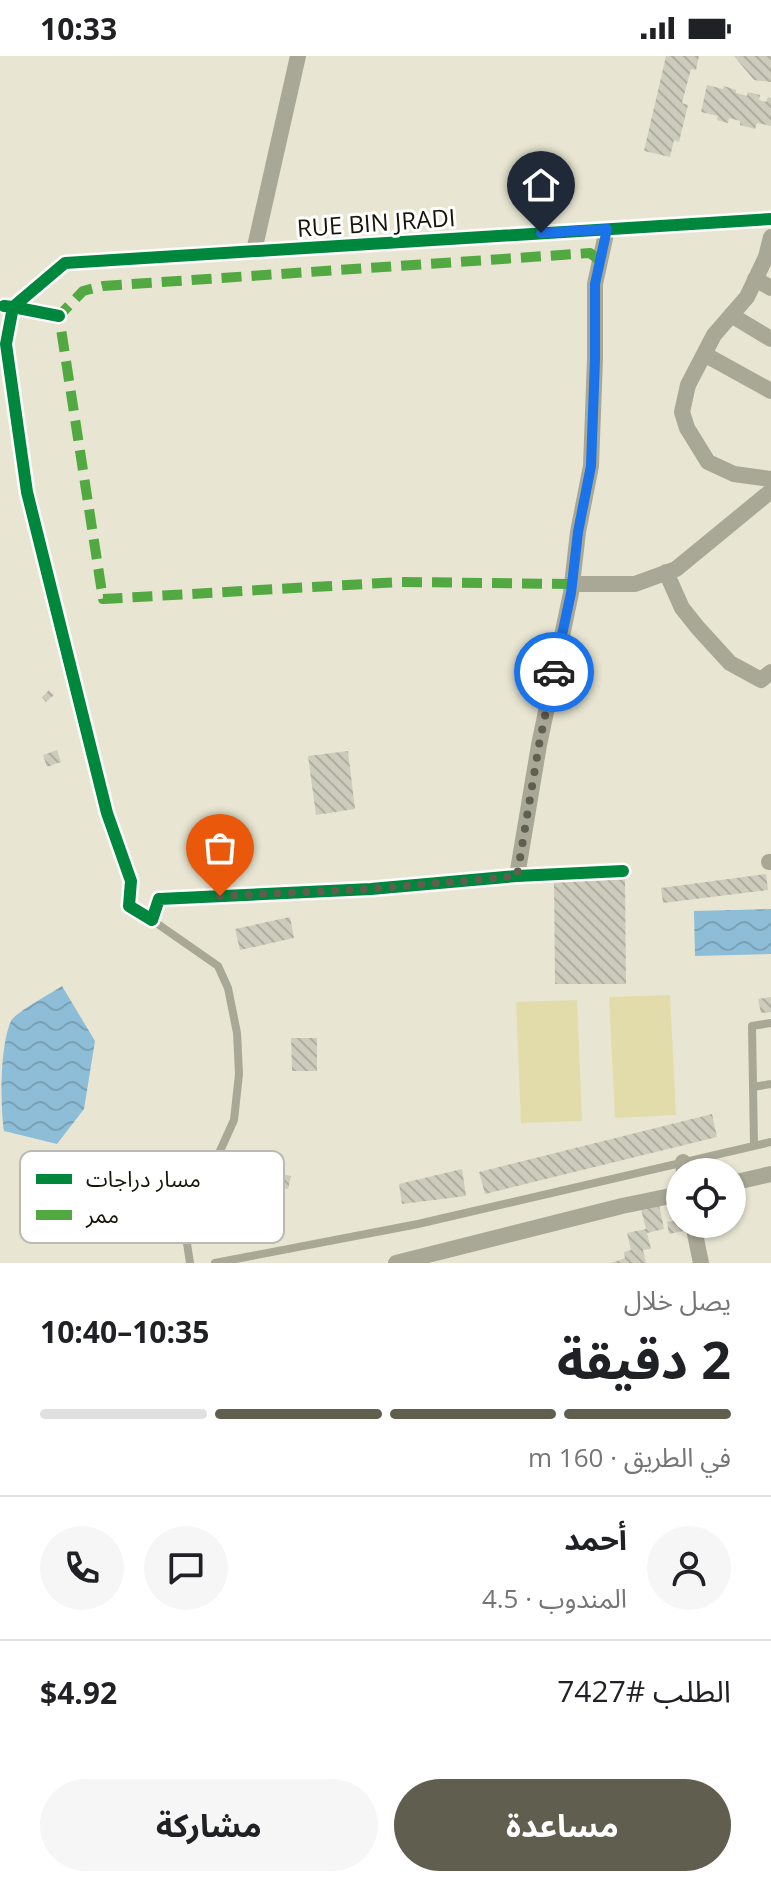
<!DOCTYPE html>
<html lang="ar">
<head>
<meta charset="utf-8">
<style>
  :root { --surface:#fff; --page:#f6f6f6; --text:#202124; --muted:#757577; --line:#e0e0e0; --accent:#605e4e }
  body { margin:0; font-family:"Open Sans","Noto Sans Arabic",sans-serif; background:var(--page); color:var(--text); direction:rtl; height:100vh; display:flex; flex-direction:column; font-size:30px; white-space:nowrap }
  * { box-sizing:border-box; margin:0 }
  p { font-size:26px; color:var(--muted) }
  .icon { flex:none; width:44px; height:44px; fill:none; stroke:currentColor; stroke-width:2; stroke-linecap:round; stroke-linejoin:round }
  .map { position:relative; height:1207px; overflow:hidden; direction:ltr }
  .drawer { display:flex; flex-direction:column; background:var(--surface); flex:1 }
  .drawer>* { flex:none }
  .buttons { position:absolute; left:666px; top:1102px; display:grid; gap:16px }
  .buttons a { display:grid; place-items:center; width:80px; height:80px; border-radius:50%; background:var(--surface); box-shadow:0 2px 6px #0004; font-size:40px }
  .pin { position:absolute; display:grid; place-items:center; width:68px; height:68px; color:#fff; margin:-82px -34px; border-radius:50% 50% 50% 0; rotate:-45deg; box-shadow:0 0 8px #0007 }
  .pin .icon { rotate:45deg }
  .courier { position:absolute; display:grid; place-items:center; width:80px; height:80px; margin:-40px; border:6px solid #1a73e8; border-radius:50%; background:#fff; color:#222; box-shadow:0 2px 10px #0007 }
  .headline em { font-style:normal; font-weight:700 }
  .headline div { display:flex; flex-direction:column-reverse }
  .headline { display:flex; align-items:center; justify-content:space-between; height:136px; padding:0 40px }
  h1 { font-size:52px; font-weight:700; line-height:60px }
  .bar { display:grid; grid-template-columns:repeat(4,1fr); gap:12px 8px; align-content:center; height:96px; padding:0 40px }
  .bar i { height:10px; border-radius:6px; background:var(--line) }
  .bar .on { background:var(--accent) }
  .bar p { grid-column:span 4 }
  .line { display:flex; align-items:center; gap:20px; padding:0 40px; border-top:2px solid var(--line) }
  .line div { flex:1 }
  .round { display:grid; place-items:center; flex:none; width:84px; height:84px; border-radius:42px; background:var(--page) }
  .action { display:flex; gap:16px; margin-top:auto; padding:16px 40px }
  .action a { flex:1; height:92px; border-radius:48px; background:var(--accent); color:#fff; font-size:32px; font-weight:700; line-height:92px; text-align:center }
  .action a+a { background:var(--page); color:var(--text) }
  .status { display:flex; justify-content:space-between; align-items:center; height:56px; padding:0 40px; background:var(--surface); direction:ltr }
  .status svg { height:22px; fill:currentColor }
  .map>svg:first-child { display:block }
  .garden { fill:#e2dcaa }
  .water { fill:url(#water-waves) }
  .building { fill:url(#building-back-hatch) }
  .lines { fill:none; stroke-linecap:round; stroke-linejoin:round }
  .service { stroke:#a9a795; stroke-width:8 }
  .minor { stroke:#a9a795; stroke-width:16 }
  .quiet { stroke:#52a941; stroke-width:10; stroke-dasharray:20 10; stroke-linecap:butt }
  .cycleway-casing { stroke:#fff; stroke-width:17 }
  .cycleway { stroke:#00873e; stroke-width:12 }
  .done { stroke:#605e4e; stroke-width:8; stroke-dasharray:0 14.4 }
  .route { stroke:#1a73e8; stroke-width:10 }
  .labels { text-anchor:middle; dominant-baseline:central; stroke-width:6; stroke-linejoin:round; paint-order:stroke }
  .street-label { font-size:24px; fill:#171507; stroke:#fff }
  .key { fill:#fff; stroke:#b9b9b5; stroke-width:2 }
  .key-label { font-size:22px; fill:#171507 }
</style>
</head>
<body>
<div class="status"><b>10:33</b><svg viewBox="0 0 49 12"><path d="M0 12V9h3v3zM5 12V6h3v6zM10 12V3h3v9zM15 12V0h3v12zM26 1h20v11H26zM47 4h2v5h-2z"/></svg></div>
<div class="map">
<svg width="771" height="1207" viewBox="0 0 771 1207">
  <defs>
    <pattern id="water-waves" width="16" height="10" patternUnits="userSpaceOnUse" patternTransform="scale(2)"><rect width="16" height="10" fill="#8dbdd7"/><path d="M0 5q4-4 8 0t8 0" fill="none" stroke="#79a2b7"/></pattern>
    <pattern id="building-back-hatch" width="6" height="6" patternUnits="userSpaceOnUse" patternTransform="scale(2)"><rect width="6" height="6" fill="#cdcbbb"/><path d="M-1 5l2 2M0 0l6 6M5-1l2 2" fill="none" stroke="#afad9f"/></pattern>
  </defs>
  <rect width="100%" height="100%" fill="#e8e6d2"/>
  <!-- garden -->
  <path class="garden" d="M670 939 676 1059 615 1062 609 941Z
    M577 944 582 1065 521 1067 516 946Z"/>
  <!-- water -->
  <path class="water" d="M771 853V898L695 900 694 855Z
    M62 930 95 985 84 1053 57 1088 4 1075C0 1049 0 989 11 965 16 956 52 937 62 930Z"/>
  <!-- building -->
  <path class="building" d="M666 0H699L696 14 691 13 682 47 688 49 679 86 674 84 670 101 644 95Z
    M734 0H771V26L754 24Z
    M707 29 723 33 724 30 736 34V37L747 40 748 36 760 39 759 44 766 46 768 41 771 42V70L757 67 755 73 740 69V65L729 62 728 67 717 64 718 60 701 56Z
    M49 634 54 639 46 646 42 641Z
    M57 694 61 706 47 711 43 699Z
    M348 695 355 753 316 759 308 700Z
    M766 818 768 834 663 847 661 832Z
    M625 823 626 928H555L554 824Z
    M290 861 294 882 240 894 235 873Z
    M771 941V956L761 957 758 943Z
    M291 982H317V1015H292Z
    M712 1058 717 1081 485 1138 479 1116Z
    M129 1094 134 1171 81 1175 75 1097Z
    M234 1108 291 1120 288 1133 255 1126 250 1149 283 1156 279 1175 223 1162Z
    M462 1113 466 1140 402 1148 399 1128Z
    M659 1148 664 1173 647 1177 651 1193 643 1194 646 1207H611L625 1202 624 1196 631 1194 627 1177 646 1173 641 1153Z
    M680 1164V1168H683L684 1175 669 1178 667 1166Z"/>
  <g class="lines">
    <!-- service -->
    <path class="service" d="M152 864 218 910 228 932 237 977 239 1018 234 1064 220 1095 182 1155 190 1207
      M753 1031 771 1028
      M754 1090 752 970 771 967
      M215 1207 418 1168 771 1086"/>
    <!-- minor -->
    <path class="minor" d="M771 181 766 201 747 241 714 279 688 329 682 356 687 372 708 406 734 418 771 423
      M254 195 298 0
      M755 223 771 232
      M0 250 13 251 65 207 771 163
      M731 259 771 283
      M59 260 13 251 6 288 27 436 107 757 131 825 129 850 152 864 159 843 371 833 517 820 623 815
      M704 298 771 335
      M666 516 682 552 698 572 730 607 761 624 771 616
      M572 528H635L676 513 771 435
      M769 806H771
      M517 820 539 689 571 537 578 476 591 410 595 303V228L607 173
      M683 1106 684 1116
      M732 1127 771 1118
      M693 1168 701 1207
      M396 1207 622 1150 680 1138"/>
    <!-- quiet -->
    <path class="quiet" d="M572 528 400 526 103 543 59 260 83 235 103 230 590 197 600 205"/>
    <defs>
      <path id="cycleway" d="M4 250 13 251 65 207 771 163
        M59 260 13 251 6 288 27 436 107 757 131 825 129 850 152 864 159 843 371 833 517 820 623 815"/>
    </defs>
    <!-- cycleway casing -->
    <use href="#cycleway" class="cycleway-casing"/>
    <!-- cycleway -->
    <use href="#cycleway" class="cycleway"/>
  </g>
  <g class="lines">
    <!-- done -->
    <path class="done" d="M220 840 371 833 517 820 539 689 554 616"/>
    <!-- route -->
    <path class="route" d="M541 177 607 173 595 228V303L591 410 578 476 571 537 554 616"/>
  </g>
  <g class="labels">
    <!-- street labels -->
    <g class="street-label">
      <text transform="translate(376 166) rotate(-4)">RUE BIN JRADI</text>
    </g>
  </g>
  <!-- legend -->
  <rect x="20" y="1095" width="264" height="92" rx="12" class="key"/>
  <rect x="36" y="1118" width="36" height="10" fill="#00873e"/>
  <rect x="36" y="1154" width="36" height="10" fill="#52a941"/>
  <g class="key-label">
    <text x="86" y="1131">مسار دراجات</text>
    <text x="86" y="1167">ممر</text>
  </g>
</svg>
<div class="buttons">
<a><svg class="icon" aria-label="locate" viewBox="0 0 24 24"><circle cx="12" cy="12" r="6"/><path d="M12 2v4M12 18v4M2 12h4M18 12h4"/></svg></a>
</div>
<div class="pin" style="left:220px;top:840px;background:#ea580c"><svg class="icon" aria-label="bag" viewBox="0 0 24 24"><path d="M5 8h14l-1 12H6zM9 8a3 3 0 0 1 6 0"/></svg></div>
<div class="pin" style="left:541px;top:177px;background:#1f2937"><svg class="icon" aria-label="home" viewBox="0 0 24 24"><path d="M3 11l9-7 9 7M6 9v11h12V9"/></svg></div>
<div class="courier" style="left:554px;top:616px"><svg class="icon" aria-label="car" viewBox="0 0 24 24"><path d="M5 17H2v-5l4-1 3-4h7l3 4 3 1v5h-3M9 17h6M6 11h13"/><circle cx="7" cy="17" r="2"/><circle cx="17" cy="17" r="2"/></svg></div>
</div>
<section class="drawer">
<div class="headline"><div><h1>2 دقيقة</h1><p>يصل خلال</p></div><em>10:35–10:40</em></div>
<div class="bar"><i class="on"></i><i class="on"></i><i class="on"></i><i></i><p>في الطريق · 160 m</p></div>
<div class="line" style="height:144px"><a class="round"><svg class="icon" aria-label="person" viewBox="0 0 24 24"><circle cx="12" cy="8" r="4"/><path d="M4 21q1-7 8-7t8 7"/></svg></a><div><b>أحمد</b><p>المندوب · 4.5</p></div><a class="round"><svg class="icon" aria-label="chat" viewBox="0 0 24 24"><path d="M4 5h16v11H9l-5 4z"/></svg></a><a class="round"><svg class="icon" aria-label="phone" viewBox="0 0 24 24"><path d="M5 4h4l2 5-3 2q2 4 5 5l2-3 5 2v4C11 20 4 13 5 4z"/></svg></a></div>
<div class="line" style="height:104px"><div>الطلب #7427</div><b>$4.92</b></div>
<div class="action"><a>مساعدة</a><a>مشاركة</a></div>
</section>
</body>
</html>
